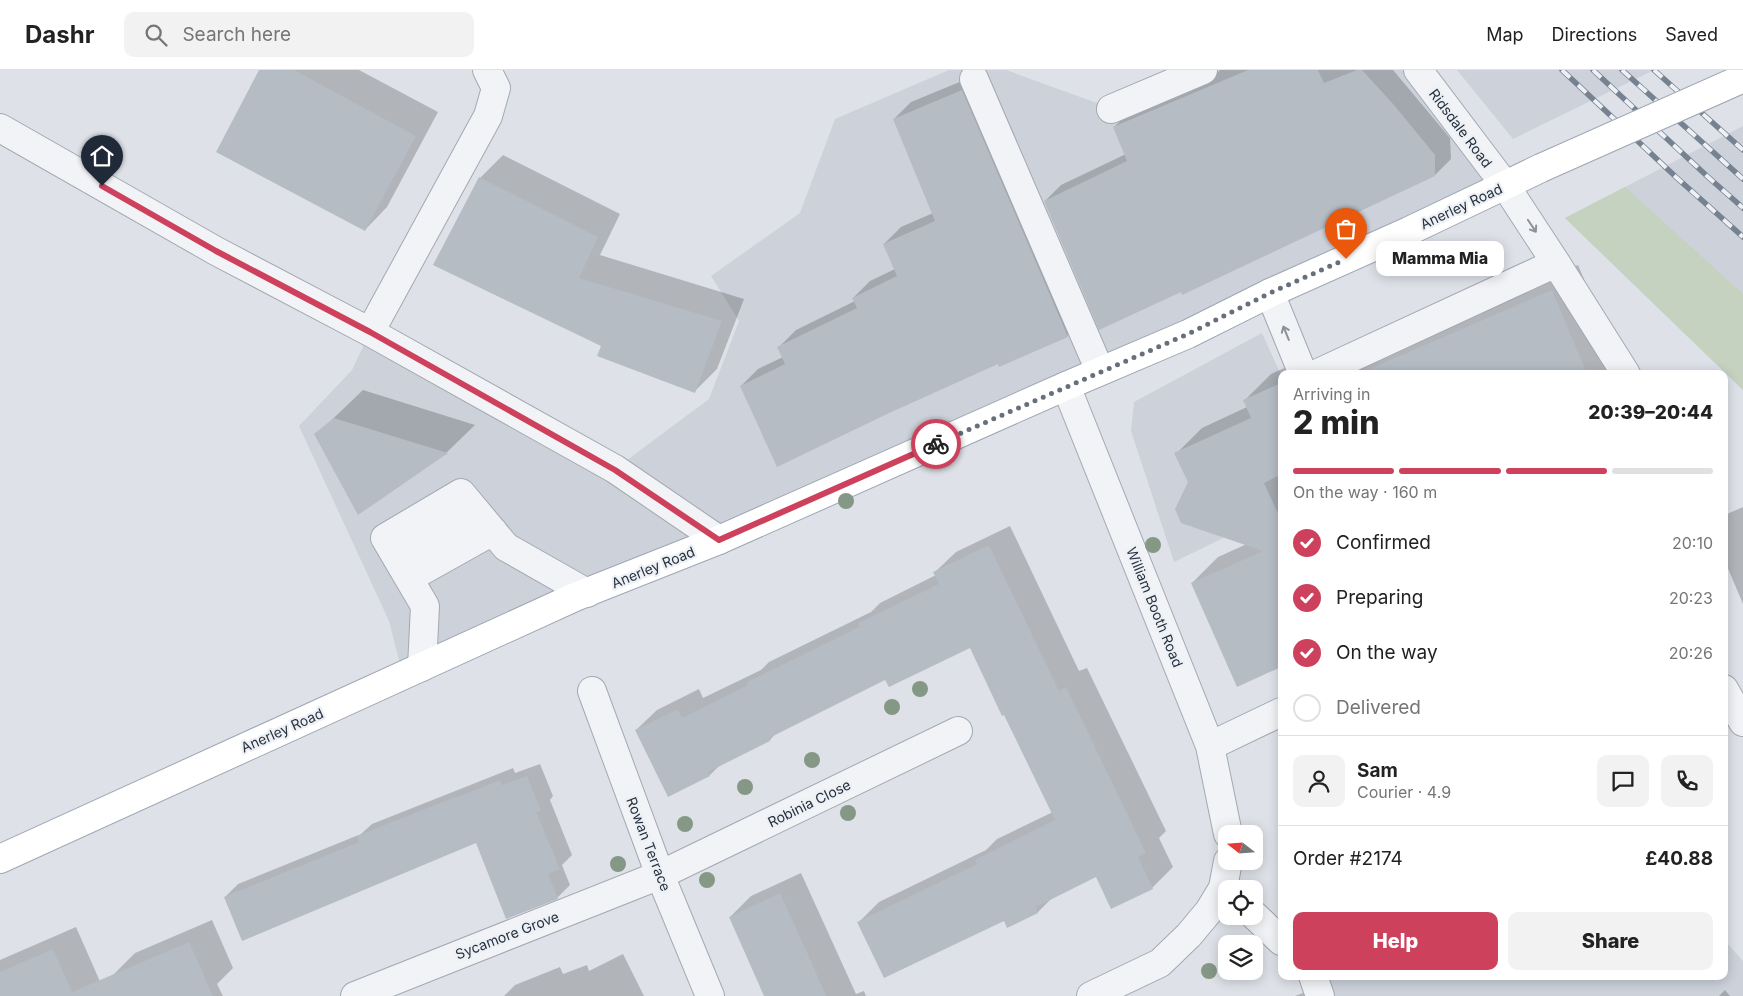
<!DOCTYPE html>
<html lang="en">
<head>
<meta charset="utf-8">
<style>
  :root { --surface:#fff; --page:#f2f2f2; --text:#222; --muted:#767676; --line:#e0e0e0; --accent:#ce415d }
  body { margin:0; font-family:Inter,sans-serif; background:var(--page); color:var(--text); height:100vh; display:flex; flex-direction:column; font-size:19px; white-space:nowrap }
  * { box-sizing:border-box; margin:0 }
  p { font-size:16px; color:var(--muted) }
  .icon { flex:none; width:28px; height:28px; fill:none; stroke:currentColor; stroke-width:2; stroke-linecap:round; stroke-linejoin:round }
  .map { position:relative; flex:1; overflow:hidden }
  .details { position:absolute; left:1278px; top:300px; width:450px; height:610px; display:flex; flex-direction:column; background:var(--surface); border-radius:10px; box-shadow:0 2px 12px #0003 }
  .details>* { flex:none }
  .needle { width:32px; rotate:287deg }
  .buttons { position:absolute; left:1218px; top:755px; display:grid; gap:10px }
  .buttons a { display:grid; place-items:center; width:45px; height:45px; border-radius:10px; background:var(--surface); box-shadow:0 2px 12px #0003; font-size:25px }
  .pin { position:absolute; display:grid; place-items:center; width:42px; height:42px; color:#fff; margin:-51px -21px; border-radius:50% 50% 50% 0; rotate:-45deg; box-shadow:0 0 5px #0007 }
  .pin .icon { rotate:45deg }
  .courier { position:absolute; display:grid; place-items:center; width:50px; height:50px; margin:-25px; border:4px solid #ce415d; border-radius:50%; background:#fff; color:#222; box-shadow:0 1px 6px #0007 }
  .bubble { position:absolute; height:35px; border-radius:10px; background:var(--surface); box-shadow:0 2px 12px #0003; font-size:16px; font-weight:800; line-height:35px; text-align:center }
  .summary em { font-style:normal; font-weight:800 }
  .summary div { display:flex; flex-direction:column-reverse }
  .summary { display:flex; align-items:center; justify-content:space-between; height:85px; padding:0 15px }
  h1 { font-size:32px; font-weight:800; line-height:38px }
  .bar { display:grid; grid-template-columns:repeat(4,1fr); gap:8px 5px; align-content:center; height:60px; padding:0 15px }
  .bar i { height:6px; border-radius:4px; background:var(--line) }
  .bar .current { background:var(--accent) }
  .bar p { grid-column:span 4 }
  .line { display:flex; align-items:center; gap:12px; padding:0 15px; border-top:1px solid var(--line) }
  .line div { flex:1 }
  .round { display:grid; place-items:center; flex:none; width:52px; height:52px; border-radius:10px; background:var(--page) }
  ol { padding:0 15px; list-style:none }
  li { display:flex; align-items:center; gap:15px; height:55px }
  li p { margin-inline-start:auto }
  li .icon { padding:5px; border-radius:50%; background:var(--accent); color:#fff; stroke-width:4 }
  li:last-child { color:var(--muted) }
  li i { width:28px; height:28px; border:2px solid var(--line); border-radius:50% }
  .cta { display:flex; gap:10px; margin-top:auto; padding:10px 15px }
  .cta a { flex:1; height:58px; border-radius:10px; background:var(--accent); color:#fff; font-size:20px; font-weight:800; line-height:58px; text-align:center }
  .cta a+a { background:var(--page); color:var(--text) }
  header { display:flex; align-items:center; gap:30px; box-sizing:border-box; height:70px; padding:0 25px; background:var(--surface); border-bottom:1px solid var(--line) }
  header strong { font-size:24px }
  nav { display:flex; gap:28px; margin-inline-start:auto; font-size:18px }
  .search { width:350px; height:45px; background:var(--page); display:flex; align-items:center; gap:12px; box-sizing:border-box; padding:0 18px; border-radius:10px; color:var(--muted); font-size:19px }
  .map>svg:first-child { display:block }
  .built { fill:#ccd1da }
  .green { fill:#c5d2bf }
  .shadow { fill:#0003 }
  .building { fill:#b5bcc4 }
  .lines { fill:none; stroke-linecap:round; stroke-linejoin:round }
  .minor-casing { stroke:#a3a9b2; stroke-width:30 }
  .major-casing { stroke:#9da7b3; stroke-width:30 }
  .minor { stroke:#f1f3f6; stroke-width:28 }
  .major { stroke:#fff; stroke-width:28 }
  .rail-casing { stroke:#778291; stroke-width:5.5 }
  .rail { stroke:#edf1f5; stroke-width:4; stroke-dasharray:11; stroke-linecap:butt }
  .major-bridge-casing { stroke:#9da7b3; stroke-width:30; stroke-linecap:butt }
  .major-bridge { stroke:#fff; stroke-width:28 }
  .tree { fill:#859785 }
  .oneway { stroke:#8c929a }
  .done { stroke:#676f7a; stroke-width:5; stroke-dasharray:0 9 }
  .route { stroke:#ce415d; stroke-width:6 }
  .labels { text-anchor:middle; dominant-baseline:central; stroke-width:4.5; stroke-linejoin:round; paint-order:stroke }
  .street-label { font-size:14px; fill:#27313e; stroke:#edf1f5 }
</style>
</head>
<body>
<header>
<strong>Dashr</strong>
<div class="search"><svg class="icon" aria-label="search" viewBox="0 0 24 24"><circle cx="10" cy="10" r="6"/><path d="M15 15l6 6"/></svg>Search here</div>
<nav><a>Map</a><a>Directions</a><a>Saved</a></nav>
</header>
<div class="map">
<svg width="1743" height="926" viewBox="0 0 1743 926">
  <rect width="100%" height="100%" fill="#dee2e8"/>
  <!-- built -->
  <path class="built" d="M949 0H1006L1097 33 1171 0H1418L1505 115 403 606 389 551 299 356 352 300 370 262 615 399 709 329 739 251 711 206 800 143 835 49Z
    M1457 0H1654L1513 69Z
    M1743 56V320L1565 148Z
    M1262 263 1281 305V440L1174 492 1131 361 1134 332Z
    M1724 870 1743 891V926H1320L1318 906H1724Z"/>
  <!-- green -->
  <path class="green" d="M1625 117 1743 224V320L1565 148Z"/>
  <!-- shadow -->
  <path class="shadow" d="M261 0H359L438 42 387 137 365 160Z
    M1220 0H1393L1450 68 1451 89 1435 105 1182 220 1045 131 1061 115 1126 84 1114 57 1130 41 1214 6Z
    M979 4 1084 249 1067 266 999 295 998 293 741 316 758 299 783 287 779 277 796 260 855 231 853 228 870 211 895 199 884 174 901 157 933 143 894 49 911 32Z
    M503 85 620 144 600 185 744 229 717 299 694 322 603 276 480 108Z
    M1578 195 1620 294 1627 304H1327Z
    M1311 286 1319 304H1281V596L1237 615 1192 513 1218 487 1247 474 1189 412 1176 384 1202 358 1247 337 1244 331 1271 304Z
    M363 320 475 355 447 382 359 443 316 365Z
    M1743 437V534L1724 489V447L1727 444Z
    M1010 456 1079 601 1087 598 1166 761 1159 768 1173 797 1152 818 1097 805 1052 828 1038 842 1008 856 1004 849 859 852 879 832 986 780 997 769 1053 742 1005 643 970 576 886 609 777 662 770 670 721 694 710 705 636 660 657 640 699 619 703 628 761 600 769 592 871 542 880 533 936 505 935 502 956 482Z
    M540 694 553 726 550 730 572 785 562 795 570 815 557 828 477 772 225 827 238 814 361 764 372 754 513 698 515 703Z
    M1281 725V736L1278 728Z
    M801 803 856 924 864 921 866 926H766L730 847 751 826Z
    M212 850 233 898 217 914 223 926H121L112 906 135 883Z
    M76 857 102 916 92 926H0V890Z
    M623 884 644 926H504L515 915 560 897 563 904 587 895 589 901Z
    M1725 920 1730 926H1719Z
    M1308 921 1310 926H1295Z"/>
  <!-- building -->
  <path class="building" d="M259 0H294L416 66 365 161 216 82Z
    M1248 0H1318L1324 13 1357 0H1362L1394 35 1435 85V106L1182 225 1181 222 1099 260 1044 131 1127 91 1113 57Z
    M962 20 1068 267 999 297 998 294 887 344 777 397 740 316 785 294 777 277 857 238 852 228 897 206 883 174 935 151 893 49Z
    M479 107 598 167 579 208 722 251 695 323 597 286 601 276 433 195Z
    M1552 220 1587 304H1358Z
    M1281 313V414L1278 406 1264 413 1281 450V597L1237 617 1191 513 1263 481 1181 453 1175 439 1188 412 1174 383 1251 348 1243 330Z
    M334 348 448 383 358 445 314 364Z
    M989 475 1059 621 1066 617 1146 783 1138 787 1153 819 1111 839 1096 807 1036 837 1038 843 1007 858 1004 851 884 908 857 852 977 794 975 790 1055 750 1004 645 1002 646 970 578 889 617 885 610 769 668 770 671 708 702 710 706 668 727 635 660 678 639 682 648 748 615 747 612 859 557 858 553 939 514 933 502Z
    M527 706 541 741 536 742 560 799 548 804 558 829 506 849 476 773 242 871 224 827 359 772 357 766 455 727V728L500 710 502 715Z
    M780 823 811 891 826 926H764L729 847Z
    M189 872 213 926H0V902L53 879 72 922Z"/>
  <g class="lines">
    <defs>
      <path id="minor" d="M1418 0 1505 115 1556 193 1626 304
        M974 9 1100 301
        M1111 39 1203 0
        M0 58 216 181 370 262 615 399 719 470
        M1270 223 1303 304
        M370 262 488 46 496 18 487 0
        M1316 304 1556 193
        M1066 316 1210 676 1228 764
        M397 488 476 441
        M409 508 493 461
        M422 597 425 536 385 468 461 423 506 477 587 523
        M1724 619 1743 652
        M592 621 660 805 710 926
        M1210 676 1281 642
        M1254 845 1281 871
        M1313 906 1320 926
        M355 926 660 805 958 661
        M1091 926 1160 893 1189 865 1209 841 1223 818 1228 791"/>
      <path id="major" d="M0 789 575 527 719 470 1066 316 1188 264 1270 223 1409 161 1541 98"/>
    </defs>
    <!-- minor casing -->
    <use href="#minor" class="minor-casing"/>
    <!-- major casing -->
    <use href="#major" class="major-casing"/>
    <!-- minor -->
    <use href="#minor" class="minor"/>
    <!-- major -->
    <use href="#major" class="major"/>
    <defs>
      <path id="rail" d="M1562 0 1677 108 1743 167
        M1593 0 1708 107 1743 138
        M1622 0 1743 109
        M1654 0 1743 80"/>
    </defs>
    <!-- rail casing -->
    <use href="#rail" class="rail-casing"/>
    <!-- rail -->
    <use href="#rail" class="rail"/>
    <defs>
      <path id="major-bridge" d="M1541 98 1739 10"/>
    </defs>
    <!-- major-bridge casing -->
    <use href="#major-bridge" class="major-bridge-casing"/>
    <!-- major-bridge -->
    <use href="#major-bridge" class="major-bridge"/>
  </g>
  <!-- trees -->
  <g class="tree">
    <circle cx="846" cy="431" r="8"/>
    <circle cx="1153" cy="475" r="8"/>
    <circle cx="920" cy="619" r="8"/>
    <circle cx="892" cy="637" r="8"/>
    <circle cx="812" cy="690" r="8"/>
    <circle cx="745" cy="717" r="8"/>
    <circle cx="848" cy="743" r="8"/>
    <circle cx="685" cy="754" r="8"/>
    <circle cx="618" cy="794" r="8"/>
    <circle cx="707" cy="810" r="8"/>
    <circle cx="1209" cy="901" r="8"/>
  </g>
  <!-- one-way arrows -->
  <defs><path id="oneway-shaft" d="M-6 0H5M1.5-3L5.5 0L1.5 3" fill="none" stroke-width="1.6" stroke-linecap="round" stroke-linejoin="round" transform="scale(1.25)"/></defs>
  <g class="oneway">
    <use href="#oneway-shaft" transform="translate(1532 156) rotate(56)"/>
    <use href="#oneway-shaft" transform="translate(1286 263) rotate(-112)"/>
  </g>
  <g class="lines">
    <!-- done -->
    <path class="done" d="M936 374 1188 264 1270 223 1346 189"/>
    <!-- route -->
    <path class="route" d="M102 116 216 181 370 262 615 400 719 470 936 374"/>
  </g>
  <g class="labels">
    <!-- street labels -->
    <g class="street-label">
      <text transform="translate(1461 58) rotate(53)">Ridsdale Road</text>
      <text transform="translate(1461 136) rotate(-25)">Anerley Road</text>
      <text transform="translate(653 497) rotate(-22)">Anerley Road</text>
      <text transform="translate(1155 537) rotate(68)">William Booth Road</text>
      <text transform="translate(282 660) rotate(-24)">Anerley Road</text>
      <text transform="translate(809 733) rotate(-26)">Robinia Close</text>
      <text transform="translate(649 774) rotate(69)">Rowan Terrace</text>
      <text transform="translate(507 865) rotate(-21)">Sycamore Grove</text>
    </g>
  </g>
</svg>
<div class="buttons">
<a><svg class="needle" viewBox="-14 -14 28 28"><path d="M0-13l5 13h-10z" fill="#e53935"/><path d="M0 13l5-13h-10z" fill="#767676"/></svg></a>
<a><svg class="icon" aria-label="locate" viewBox="0 0 24 24"><circle cx="12" cy="12" r="6"/><path d="M12 2v4M12 18v4M2 12h4M18 12h4"/></svg></a>
<a><svg class="icon" aria-label="layers" viewBox="0 0 24 24"><path d="M12 4l9 5-9 5-9-5zM3 14l9 5 9-5"/></svg></a>
</div>
<div class="pin" style="left:1346px;top:189px;background:#ea580c"><svg class="icon" aria-label="bag" viewBox="0 0 24 24"><path d="M5 8h14l-1 12H6zM9 8a3 3 0 0 1 6 0"/></svg></div>
<div class="pin" style="left:102px;top:116px;background:#1f2937"><svg class="icon" aria-label="home" viewBox="0 0 24 24"><path d="M3 11l9-7 9 7M6 9v11h12V9"/></svg></div>
<div class="courier" style="left:936px;top:374px"><svg class="icon" aria-label="bike" viewBox="0 0 24 24"><circle cx="6" cy="16" r="4"/><circle cx="18" cy="16" r="4"/><path d="M6 16l4-8h5l3 8M10 8l3 8H6M13 5h3"/></svg></div>
<div class="bubble" style="left:1376px;top:171px;width:128px">Mamma Mia</div>
<section class="details">
<div class="summary"><div><h1>2 min</h1><p>Arriving in</p></div><em>20:39–20:44</em></div>
<div class="bar"><i class="current"></i><i class="current"></i><i class="current"></i><i></i><p>On the way · 160 m</p></div>
<ol>
<li><svg class="icon" aria-label="check" viewBox="0 0 24 24"><path d="M5 12l5 5 9-10"/></svg>Confirmed<p>20:10</p></li>
<li><svg class="icon" aria-label="check" viewBox="0 0 24 24"><path d="M5 12l5 5 9-10"/></svg>Preparing<p>20:23</p></li>
<li><svg class="icon" aria-label="check" viewBox="0 0 24 24"><path d="M5 12l5 5 9-10"/></svg>On the way<p>20:26</p></li>
<li><i></i>Delivered</li>
</ol>
<div class="line" style="height:90px"><a class="round"><svg class="icon" aria-label="person" viewBox="0 0 24 24"><circle cx="12" cy="8" r="4"/><path d="M4 21q1-7 8-7t8 7"/></svg></a><div><b>Sam</b><p>Courier · 4.9</p></div><a class="round"><svg class="icon" aria-label="chat" viewBox="0 0 24 24"><path d="M4 5h16v11H9l-5 4z"/></svg></a><a class="round"><svg class="icon" aria-label="phone" viewBox="0 0 24 24"><path d="M5 4h4l2 5-3 2q2 4 5 5l2-3 5 2v4C11 20 4 13 5 4z"/></svg></a></div>
<div class="line" style="height:65px"><div>Order #2174</div><b>£40.88</b></div>
<div class="cta"><a>Help</a><a>Share</a></div>
</section>
</div>
</body>
</html>
